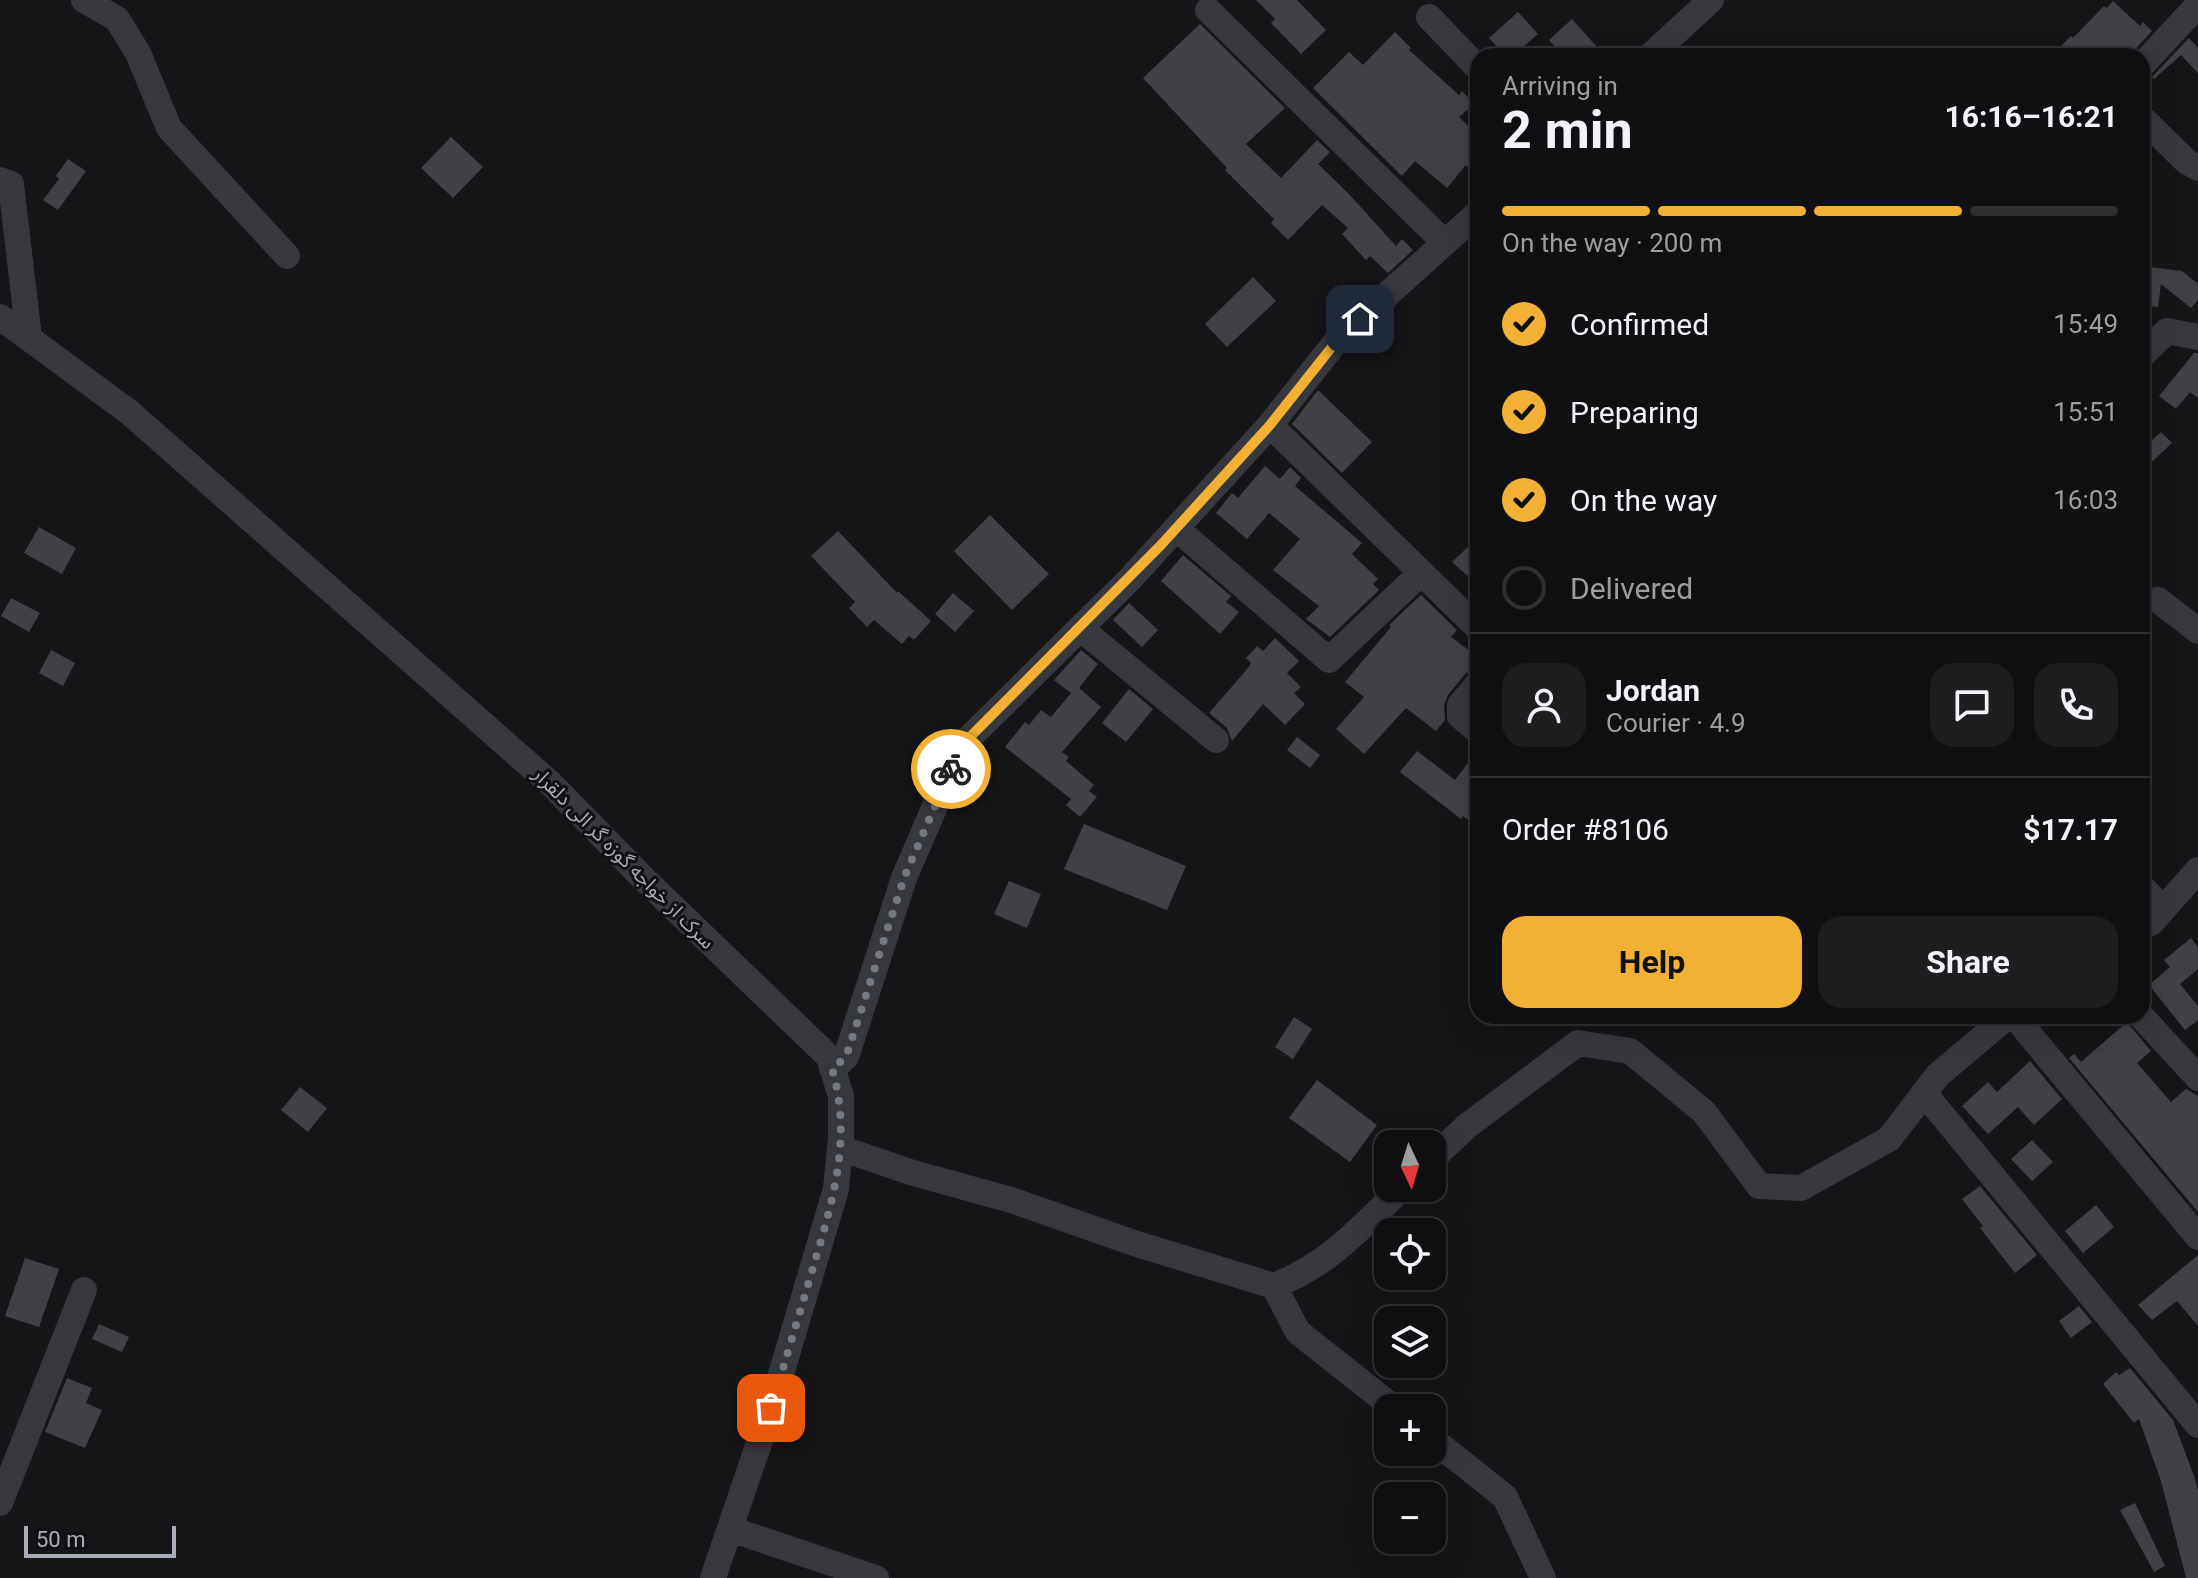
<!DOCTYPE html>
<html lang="en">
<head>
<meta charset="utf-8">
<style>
  :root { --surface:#101012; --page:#1e1e20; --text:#f1f3f6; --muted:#9c9d9f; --line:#303032; --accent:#f2b134 }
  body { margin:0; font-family:Roboto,"Noto Sans Arabic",sans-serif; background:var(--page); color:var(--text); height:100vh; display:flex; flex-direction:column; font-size:30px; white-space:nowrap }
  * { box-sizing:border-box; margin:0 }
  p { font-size:26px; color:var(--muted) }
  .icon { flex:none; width:44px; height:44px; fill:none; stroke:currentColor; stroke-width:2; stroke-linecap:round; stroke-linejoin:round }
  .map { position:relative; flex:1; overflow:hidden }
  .details { position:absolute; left:1470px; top:48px; width:680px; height:976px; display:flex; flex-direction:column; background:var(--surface); border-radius:24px; box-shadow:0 8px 32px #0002,0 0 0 2px var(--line) }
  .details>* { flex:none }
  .needle { width:52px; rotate:176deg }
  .controls { position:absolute; left:1374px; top:1130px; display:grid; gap:16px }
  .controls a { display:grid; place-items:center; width:72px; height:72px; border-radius:16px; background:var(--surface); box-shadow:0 8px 32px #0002,0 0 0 2px var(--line); font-size:40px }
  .scale { position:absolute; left:24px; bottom:20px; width:152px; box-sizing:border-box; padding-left:8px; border:4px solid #a8adb8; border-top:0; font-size:22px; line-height:28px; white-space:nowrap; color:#a8adb8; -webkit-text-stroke:6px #111113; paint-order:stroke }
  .pin { position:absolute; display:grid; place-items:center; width:68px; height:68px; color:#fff; margin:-34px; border-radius:16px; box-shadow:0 4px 12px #0006 }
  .courier { position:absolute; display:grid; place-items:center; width:80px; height:80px; margin:-40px; border:6px solid #f2b134; border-radius:50%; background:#fff; color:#222; box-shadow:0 2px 10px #0007 }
  .head em { font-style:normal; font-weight:700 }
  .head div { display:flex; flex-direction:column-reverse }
  .head { display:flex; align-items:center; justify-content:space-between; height:136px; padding:0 32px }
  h1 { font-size:52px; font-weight:700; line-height:60px }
  .bar { display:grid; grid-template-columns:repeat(4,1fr); gap:12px 8px; align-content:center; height:96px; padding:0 32px }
  .bar i { height:10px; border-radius:6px; background:var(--line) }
  .bar .current { background:var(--accent) }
  .bar p { grid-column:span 4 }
  .line { display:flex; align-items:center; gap:20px; padding:0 32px; border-top:2px solid var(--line) }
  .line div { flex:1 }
  .round { display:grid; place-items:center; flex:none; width:84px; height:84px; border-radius:24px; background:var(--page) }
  ol { padding:0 32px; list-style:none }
  li { display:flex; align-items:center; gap:24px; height:88px }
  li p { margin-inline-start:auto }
  li .icon { padding:8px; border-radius:50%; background:var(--accent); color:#111; stroke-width:4 }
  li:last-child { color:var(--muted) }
  li i { width:44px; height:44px; border:4px solid var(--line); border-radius:50% }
  .button { display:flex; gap:16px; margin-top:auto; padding:16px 32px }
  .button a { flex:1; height:92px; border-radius:24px; background:var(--accent); color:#111; font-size:32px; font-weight:700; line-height:92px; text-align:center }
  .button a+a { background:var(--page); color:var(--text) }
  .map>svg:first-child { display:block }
  .building { fill:#404145 }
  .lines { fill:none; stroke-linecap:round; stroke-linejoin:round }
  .minor { stroke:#37383d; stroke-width:26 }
  .done { stroke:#757880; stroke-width:8; stroke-dasharray:0 14.4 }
  .route { stroke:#f2b134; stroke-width:10 }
  .labels { text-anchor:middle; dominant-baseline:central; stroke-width:6; stroke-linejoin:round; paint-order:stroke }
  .street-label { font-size:20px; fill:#a8adb8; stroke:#111113 }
</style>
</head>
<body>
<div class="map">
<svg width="2198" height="1578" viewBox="0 0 2198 1578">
  <rect width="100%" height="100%" fill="#161618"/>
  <!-- building -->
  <path class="building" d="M1256 0H1297L1326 30 1301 54 1271 23 1275 19Z
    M2113 1 2140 26 2143 22 2152 31 2129 56H2056L2061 50 2059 48 2071 36 2073 38 2104 6 2107 8Z
    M1518 12 1538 34 1513 56H1506L1489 38Z
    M1572 19 1605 56H1564L1549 40Z
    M1200 24 1285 108 1246 144 1281 178 1317 140 1330 152 1318 164 1348 193 1396 246 1402 239 1413 250 1388 273 1370 256 1366 260 1342 234 1348 228 1322 205 1288 240 1271 223 1274 219 1225 170 1227 168 1143 78Z
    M1395 32 1411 48 1409 50 1459 95 1462 91 1474 104 1459 117 1478 135V178L1466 165 1447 188 1415 161 1402 176 1313 88 1349 52 1363 65Z
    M2189 38 2198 48V73L2181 55 2154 79 2152 77Z
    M451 137 483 167 453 198 421 168Z
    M68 159 86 171 58 210 43 200 59 179 56 176Z
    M2142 266 2182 271 2198 284V300L2191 308 2161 284 2158 307 2142 305Z
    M1253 277 1276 301 1227 347 1205 324Z
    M2194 353H2198V398L2190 392 2176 409 2159 396Z
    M1318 390 1372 442 1342 473 1292 424Z
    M2161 432 2172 443 2142 471V450Z
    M1265 466 1280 479 1290 467 1301 478 1295 486 1362 543 1352 554 1378 579 1373 584 1379 590 1330 637 1306 619 1319 606 1273 570 1300 539 1269 513 1247 539 1216 513 1232 493 1238 498Z
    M990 515 1049 574 1012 610 954 551Z
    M39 527 76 548 62 574 24 553Z
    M838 531 897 593 898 591 931 621 914 640 909 636 902 644 874 620 867 627 849 608 855 602 811 556Z
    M1470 545 1478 552V585L1452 562Z
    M1183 555 1231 596 1226 602 1239 612 1220 634 1161 581Z
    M953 593 974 611 955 632 935 614Z
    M1421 595 1457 630 1451 637 1478 657V668L1466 673 1448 695 1444 705 1445 720 1436 731 1406 708 1364 754 1336 729 1364 697 1345 682 1391 627 1389 625Z
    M11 598 40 613 29 632 1 616Z
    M1129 603 1158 630 1142 647 1113 620Z
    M1275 638 1299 661 1287 673 1301 687 1294 693 1305 704 1285 725 1263 704 1232 741 1227 728 1209 713 1248 668 1251 663 1246 658 1257 646 1263 651Z
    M51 650 75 663 63 686 39 673Z
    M1081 650 1098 664 1079 688 1101 707 1062 752 1069 757 1066 761 1094 785 1089 791 1097 797 1080 817 1066 805 1071 799 1005 747 1025 722 1029 725 1041 710 1051 717 1071 693 1054 680Z
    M1129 689 1153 709 1126 742 1102 723Z
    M1297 737 1320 755 1310 768 1287 750Z
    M1478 750V827L1463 816 1461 819 1400 772 1417 751 1455 780Z
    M1084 824 1186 866 1167 910 1064 869Z
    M1009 881 1041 894 1027 928 994 914Z
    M2191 938 2198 947V969L2180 984 2198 1006V1020L2185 1030 2149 985 2170 967 2164 960Z
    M1294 1017 1312 1029 1293 1059 1275 1047Z
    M2127 1022 2151 1051 2137 1063 2171 1102 2186 1089 2198 1096V1212L2069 1058 2074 1054 2081 1062Z
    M2030 1061 2062 1099 2034 1125 2018 1107 1988 1134 1962 1106 1988 1082 1997 1092Z
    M1317 1080 1377 1125 1350 1162 1289 1118Z
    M300 1087 327 1108 308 1132 281 1110Z
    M2032 1140 2053 1162 2032 1181 2011 1159Z
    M1980 1186 2037 1255 2015 1273 1980 1228 1983 1226 1962 1199Z
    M2096 1205 2114 1227 2083 1253 2065 1231Z
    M2198 1255V1326L2177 1301 2152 1320 2138 1305Z
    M25 1258 59 1269 39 1327 5 1316Z
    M2079 1306 2092 1322 2071 1338 2059 1321Z
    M99 1324 129 1337 122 1352 92 1339Z
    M2130 1368 2173 1420 2194 1476 2198 1491V1578H2186L2161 1481 2139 1419 2134 1423 2103 1384 2116 1372 2119 1375Z
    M67 1378 92 1388 86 1403 102 1410 85 1448 45 1432Z
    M2135 1503 2165 1566 2154 1572 2120 1510Z"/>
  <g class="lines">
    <!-- minor -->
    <path class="minor" d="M84 0 117 19 138 53 169 128 287 256
      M1208 10 1445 243
      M1429 17 1478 68
      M1650 56 1711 0
      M2142 65 2198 5
      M2142 118 2186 161 2198 168
      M0 180 11 184 29 338
      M0 317 129 412 551 784 644 879 829 1057 841 1096V1138L836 1189 771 1408 713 1578
      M2142 355 2167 331 2198 337
      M1270 425 1339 338 1478 213
      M1177 529 1329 660 1421 573
      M2158 600 2198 631
      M1080 628 1216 740
      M1478 684 1460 705V716L1478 731
      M2142 887 2163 909
      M2142 926 2151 923 2198 870
      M2014 1016 2198 1237
      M2141 1016 2198 1078
      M832 1069 846 1057 904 878 961 746 1130 579 1270 425 1478 628
      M1924 1093 2198 1425
      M840 1148 910 1172 1011 1200 1137 1244 1274 1286 1298 1332 1394 1408
      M1432 1159 1467 1126 1578 1043 1630 1051 1704 1112 1759 1186 1801 1188 1889 1139 1938 1075 2008 1016
      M1274 1286C1331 1263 1359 1229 1402 1188
      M1432 1439 1505 1497 1543 1578
      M0 1503 84 1290
      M730 1529 876 1578"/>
  </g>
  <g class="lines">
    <!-- done -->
    <path class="done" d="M771 1408C784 1365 797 1322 810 1278 830 1209 854 1141 832 1069L846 1057 904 878 951 769"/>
    <!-- route -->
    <path class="route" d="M951 769 961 746 1161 545 1270 425 1339 338 1360 319"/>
  </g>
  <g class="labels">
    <!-- street labels -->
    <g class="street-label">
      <text transform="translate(624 858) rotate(45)">سرک از خواجه گوزه گر الی دلقرار</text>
    </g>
  </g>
</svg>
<div class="controls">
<a><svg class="needle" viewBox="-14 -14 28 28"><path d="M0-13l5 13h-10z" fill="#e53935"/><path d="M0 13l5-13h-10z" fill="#9c9d9f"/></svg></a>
<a><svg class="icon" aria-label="locate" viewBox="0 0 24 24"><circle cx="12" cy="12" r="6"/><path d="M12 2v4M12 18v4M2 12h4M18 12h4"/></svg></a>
<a><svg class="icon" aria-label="layers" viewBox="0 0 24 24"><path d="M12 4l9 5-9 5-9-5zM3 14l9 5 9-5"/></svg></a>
<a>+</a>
<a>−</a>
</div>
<div class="scale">50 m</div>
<div class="pin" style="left:771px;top:1408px;background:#ea580c"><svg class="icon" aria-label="bag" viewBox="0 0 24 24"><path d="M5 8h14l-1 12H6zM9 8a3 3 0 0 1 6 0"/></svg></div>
<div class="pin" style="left:1360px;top:319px;background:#1f2937"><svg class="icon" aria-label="home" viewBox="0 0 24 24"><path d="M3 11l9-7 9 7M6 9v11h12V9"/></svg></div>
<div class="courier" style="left:951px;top:769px"><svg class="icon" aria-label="bike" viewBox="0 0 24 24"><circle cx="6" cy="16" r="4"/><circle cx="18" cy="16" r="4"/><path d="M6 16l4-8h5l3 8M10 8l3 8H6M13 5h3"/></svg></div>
<section class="details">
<div class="head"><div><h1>2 min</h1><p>Arriving in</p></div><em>16:16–16:21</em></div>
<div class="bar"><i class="current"></i><i class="current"></i><i class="current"></i><i></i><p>On the way · 200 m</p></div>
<ol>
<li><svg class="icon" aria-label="check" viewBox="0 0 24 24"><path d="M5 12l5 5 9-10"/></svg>Confirmed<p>15:49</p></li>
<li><svg class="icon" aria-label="check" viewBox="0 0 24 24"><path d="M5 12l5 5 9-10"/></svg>Preparing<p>15:51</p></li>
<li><svg class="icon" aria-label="check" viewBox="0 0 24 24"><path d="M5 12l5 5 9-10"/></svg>On the way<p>16:03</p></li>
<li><i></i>Delivered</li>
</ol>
<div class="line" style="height:144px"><a class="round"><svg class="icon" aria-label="person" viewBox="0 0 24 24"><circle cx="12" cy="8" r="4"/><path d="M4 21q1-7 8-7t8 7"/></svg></a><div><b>Jordan</b><p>Courier · 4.9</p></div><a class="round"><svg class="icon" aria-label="chat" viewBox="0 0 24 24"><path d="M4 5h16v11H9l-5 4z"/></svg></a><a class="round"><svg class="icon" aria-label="phone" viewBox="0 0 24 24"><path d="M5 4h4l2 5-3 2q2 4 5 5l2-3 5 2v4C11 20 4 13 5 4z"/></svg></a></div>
<div class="line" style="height:104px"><div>Order #8106</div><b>$17.17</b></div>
<div class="button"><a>Help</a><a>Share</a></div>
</section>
</div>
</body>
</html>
